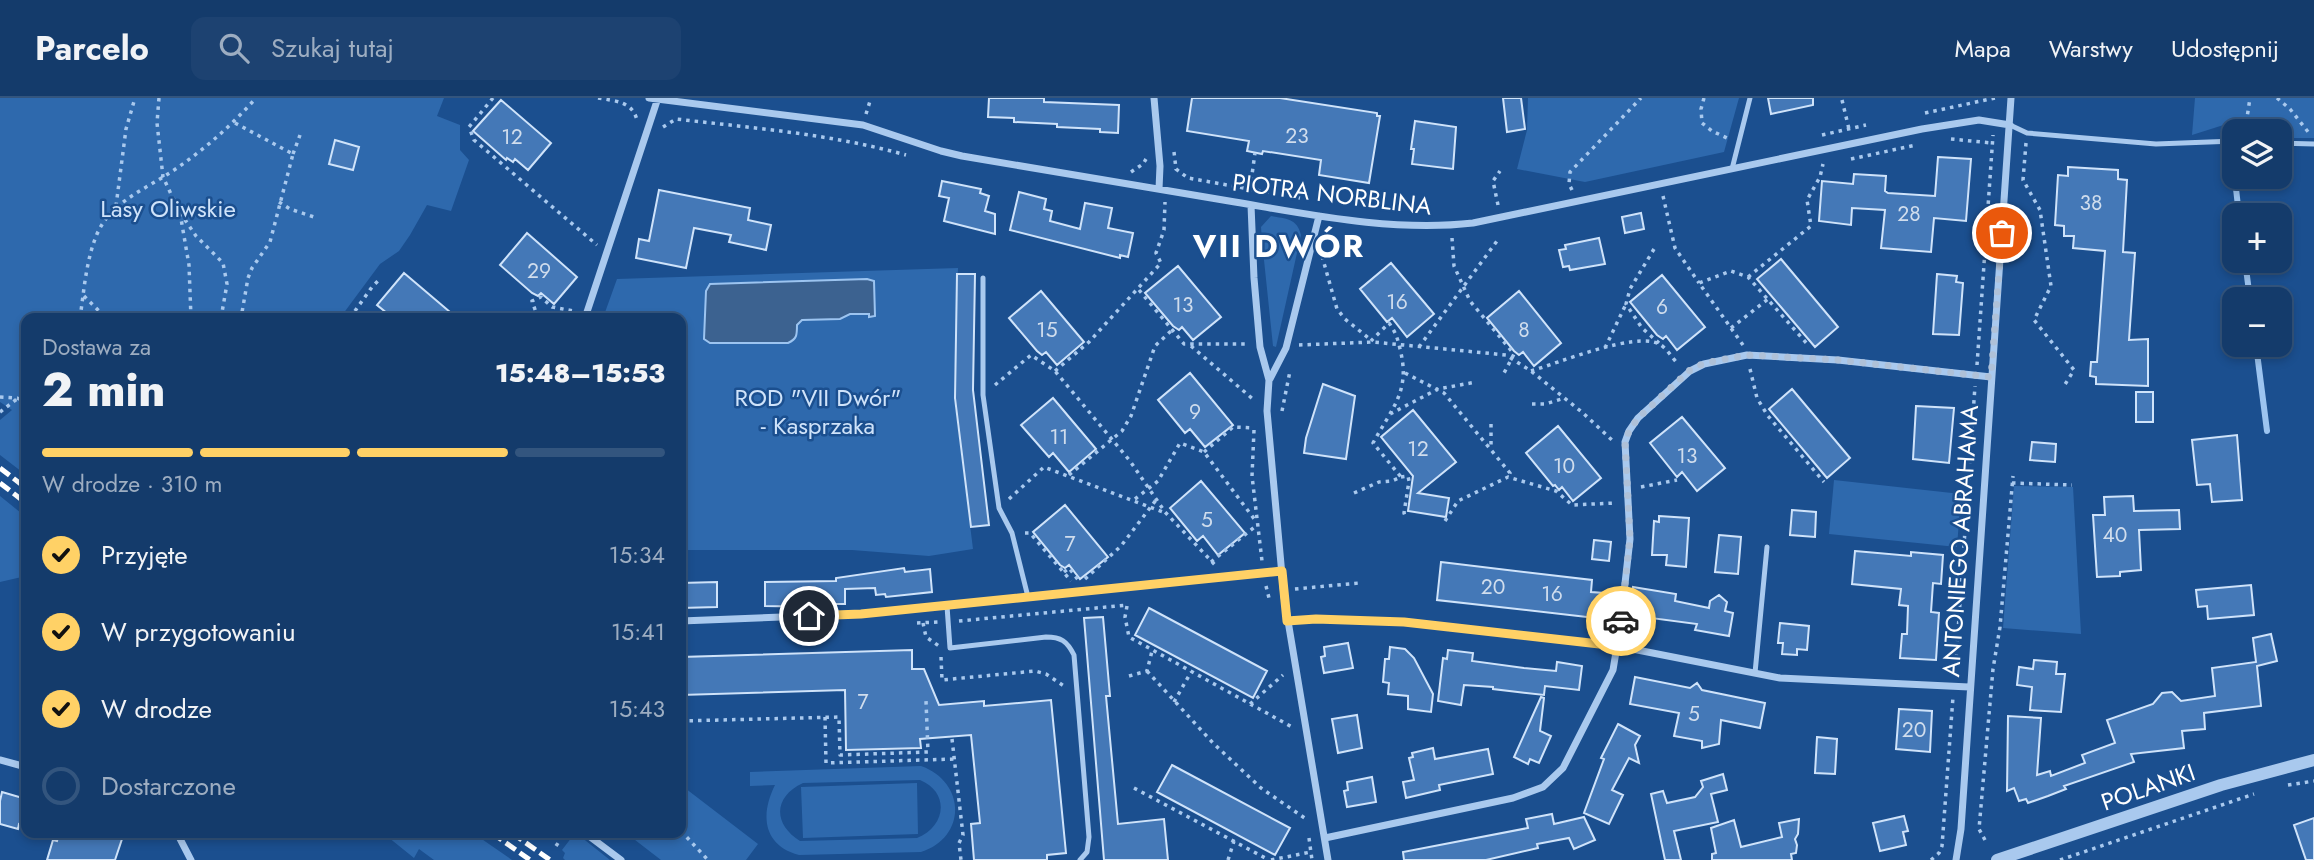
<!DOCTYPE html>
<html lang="pl">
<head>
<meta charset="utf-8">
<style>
  :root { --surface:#143b6b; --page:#1d4271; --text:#f1f3f6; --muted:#9dadc1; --line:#33557e; --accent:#ffd166 }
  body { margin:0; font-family:Jost,sans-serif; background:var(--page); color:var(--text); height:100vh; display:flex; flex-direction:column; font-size:26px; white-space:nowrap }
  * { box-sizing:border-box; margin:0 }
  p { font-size:23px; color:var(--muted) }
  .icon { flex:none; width:38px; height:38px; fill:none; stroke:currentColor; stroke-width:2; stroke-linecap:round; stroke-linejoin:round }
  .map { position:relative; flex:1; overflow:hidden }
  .panel { position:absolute; left:21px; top:215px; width:665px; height:525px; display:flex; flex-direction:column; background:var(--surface); border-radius:14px; box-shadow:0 4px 10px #0003,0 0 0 2px var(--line) }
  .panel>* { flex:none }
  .controls { position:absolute; left:2222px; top:21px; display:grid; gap:14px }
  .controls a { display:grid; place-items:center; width:70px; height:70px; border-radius:14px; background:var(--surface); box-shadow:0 4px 10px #0003,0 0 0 2px var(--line); font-size:35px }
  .pin { position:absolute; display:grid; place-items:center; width:60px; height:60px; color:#fff; margin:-30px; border:4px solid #fff; border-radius:50%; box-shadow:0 2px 7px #0007 }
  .courier { position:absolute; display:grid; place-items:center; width:70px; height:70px; margin:-35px; border:5px solid #ffd166; border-radius:50%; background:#fff; color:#222; box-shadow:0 2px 9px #0007 }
  .headline em { font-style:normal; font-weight:800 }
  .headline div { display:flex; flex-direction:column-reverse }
  .headline { display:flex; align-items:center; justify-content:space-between; height:119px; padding:0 21px }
  h1 { font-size:46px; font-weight:800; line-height:52px }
  .bar { display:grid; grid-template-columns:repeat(4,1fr); gap:10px 7px; align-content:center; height:84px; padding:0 21px }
  .bar i { height:9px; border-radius:5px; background:var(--line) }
  .bar .selected { background:var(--accent) }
  .bar p { grid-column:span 4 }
  ol { padding:0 21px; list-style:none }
  li { display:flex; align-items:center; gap:21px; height:77px }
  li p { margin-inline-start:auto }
  li .icon { padding:7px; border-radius:50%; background:var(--accent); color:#111; stroke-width:4 }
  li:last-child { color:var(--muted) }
  li i { width:38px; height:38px; border:4px solid var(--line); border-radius:50% }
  header { display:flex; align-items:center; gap:42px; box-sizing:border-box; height:98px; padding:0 35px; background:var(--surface); border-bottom:2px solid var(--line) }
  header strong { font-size:33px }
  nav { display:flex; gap:38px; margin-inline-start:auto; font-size:24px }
  .search { width:490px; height:63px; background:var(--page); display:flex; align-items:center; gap:18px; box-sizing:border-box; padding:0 24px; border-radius:14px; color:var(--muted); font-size:26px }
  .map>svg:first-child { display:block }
  .green { fill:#2e69ad; fill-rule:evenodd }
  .water { fill:#3c6290; stroke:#9cc4f0; stroke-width:2 }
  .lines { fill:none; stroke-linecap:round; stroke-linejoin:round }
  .stream { stroke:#9cc4f0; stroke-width:6 }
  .building { fill:#4478b7; stroke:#cfe3fa; stroke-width:2 }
  .path { stroke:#a9c9ee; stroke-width:3.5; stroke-dasharray:3.5 5; stroke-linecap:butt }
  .service { stroke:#a9c9ee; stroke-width:5 }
  .minor { stroke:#a9c9ee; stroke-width:7 }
  .tertiary { stroke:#a9c9ee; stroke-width:12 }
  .rail { stroke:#fff; stroke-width:5; stroke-dasharray:12 5; stroke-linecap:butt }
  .done { stroke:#afc1d8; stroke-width:7; stroke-dasharray:0 12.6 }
  .route { stroke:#ffd166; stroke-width:9 }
  .labels { text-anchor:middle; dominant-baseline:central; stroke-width:5; stroke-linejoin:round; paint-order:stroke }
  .number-label { font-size:21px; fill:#d0dded }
  .street-label { font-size:24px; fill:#fff; stroke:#1b4f8f }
  .park-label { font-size:24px; fill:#cfe3fa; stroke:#1b4f8f }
  .district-label { font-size:32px; font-weight:bold; letter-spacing:2px; fill:#fff; stroke:#1b4f8f }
</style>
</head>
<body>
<header>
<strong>Parcelo</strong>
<div class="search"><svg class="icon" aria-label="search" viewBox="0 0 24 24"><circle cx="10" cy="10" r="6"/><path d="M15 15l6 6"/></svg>Szukaj tutaj</div>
<nav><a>Mapa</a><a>Warstwy</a><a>Udostępnij</a></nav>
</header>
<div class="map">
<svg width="2314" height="762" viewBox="0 0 2314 762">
  <rect width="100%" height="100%" fill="#1b4f8f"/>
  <!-- green -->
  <path class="green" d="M0 0H444L437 18 460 27V52L469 62 451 113 427 107 410 137 399 153 380 166 340 220H26V377L0 357V322L12 312 0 304Z
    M1528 0H1739L1724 54 1585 84 1517 71 1527 32Z
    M2195 0H2314V40H2280V33H2263L2255 24H2233L2192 37Z
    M1271 118C1286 121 1297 120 1301 137L1276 249 1273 248 1262 143 1261 129Z
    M958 170 954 298 973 451 929 458 852 452H681V220H603L617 181Z
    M1834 382 1961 396 1957 449 1829 436Z
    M2014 388 2073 389 2081 536 2003 530Z
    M0 398 26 419V478L0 484Z
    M921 668C966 684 967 739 921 754L799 757C763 747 760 717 775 687L750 688V674ZM920 682C951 695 945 729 917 740L800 743C773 726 773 699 803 685Z
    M917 685 918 736 803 740 801 689Z
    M681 687 758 746 746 762H661L626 735H681Z
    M383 735H473L512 762H434L419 751 414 760Z
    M575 735H576L610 762H565L563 760 565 755 562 752Z"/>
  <!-- water -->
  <path class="water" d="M867 181 874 183 875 218 869 219V216H850L840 221 802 222 797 227C797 237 797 241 788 245H710L704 241 706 193 710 186Z"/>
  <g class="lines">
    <!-- stream -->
    <path class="stream" d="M2235 82 2239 117
      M2245 163 2250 201
      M2256 247 2267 333"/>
  </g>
  <!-- building -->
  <path class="building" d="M989 0H1044V4L1119 7 1118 35 1100 34V31L1057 29V26L1014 24V20L988 19Z
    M1192 0H1280L1377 15V18H1380L1369 85 1319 77 1321 62 1263 53 1262 56 1247 53 1249 43 1187 33Z
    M1503 0H1521L1525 31 1507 34Z
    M1768 0H1813V7L1771 16Z
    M501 2 551 45 528 72 515 61 513 64 507 60 506 62 473 33Z
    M1415 23 1456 29 1453 71 1412 66 1414 51H1411Z
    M335 42 359 49 353 72 329 66Z
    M1938 59 1971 61 1966 123 1934 120 1931 154 1881 150 1885 112 1852 110 1851 127 1819 123 1822 83 1853 86 1854 76 1886 78 1885 93 1888 95 1935 98Z
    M2068 69 2118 72V81L2127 82 2123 154 2135 155 2129 242 2148 241V288L2096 286V279L2090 278 2091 264H2097L2105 153 2073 150 2074 138H2064V128L2055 127 2058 77 2068 78Z
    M942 83 981 91 980 95 989 98 985 113 995 116V136L944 123 949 100 939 98Z
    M659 92 750 110 748 122 771 127 766 152 729 144 731 137 694 130 686 170 636 160 639 141 649 143Z
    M1019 94 1046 101 1044 111 1052 113 1050 123 1080 131 1085 105 1112 110 1108 130 1133 135 1128 159 1120 157V160L1010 132Z
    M1641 115 1644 131 1625 135 1622 119Z
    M527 135 577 179 554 206 541 195 538 198 532 195 500 167Z
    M1599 140 1605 166 1570 172 1569 168 1563 169 1559 152 1566 151 1565 147Z
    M1781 161 1838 229 1815 249 1757 181Z
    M1391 165 1434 216 1407 239 1392 220 1387 224 1360 191Z
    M1178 168 1221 219 1193 242 1182 229 1179 232 1173 228 1145 195Z
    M404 175 457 220H393L377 207Z
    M957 176H975L973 292 989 427 971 429 955 300Z
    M1937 176 1957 178 1956 184 1963 185 1959 237 1933 236Z
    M1662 177 1705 229 1677 252 1666 238 1663 241 1657 237 1630 204Z
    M1041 193 1084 244 1057 267 1046 254 1042 257 1037 253 1009 220Z
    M1519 193 1561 245 1534 268 1523 254 1519 257 1514 253 1487 220Z
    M1190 275 1233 327 1205 349 1190 331 1185 335 1158 302Z
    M1323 286 1355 298 1346 361 1304 355 1306 340Z
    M1792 291 1850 360 1827 380 1769 311Z
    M2136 294H2153V324H2136Z
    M1053 300 1096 351 1069 374 1053 355 1049 359 1021 327Z
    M1916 308 1954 310 1949 365 1913 361Z
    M1413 312 1456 364 1418 395 1449 400 1446 419 1408 413 1413 378 1381 339Z
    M1682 319 1725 370 1697 393 1682 374 1677 379 1650 345Z
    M1558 328 1601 380 1573 403 1562 389 1559 392 1555 387 1553 388 1526 355Z
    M2237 337 2242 402 2212 404 2210 386 2197 387 2192 342Z
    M2032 344 2056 346 2055 364 2030 362Z
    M1201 383 1245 435 1218 457 1203 438 1197 443 1170 410Z
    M2133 398 2134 413 2179 412 2180 431 2139 432 2141 472 2120 474V478L2097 479 2093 417H2105L2104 399Z
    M1065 407 1108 459 1080 481 1069 467 1065 470 1060 467 1033 434Z
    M1792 412 1816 414 1815 439 1790 437Z
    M1659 418 1689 420 1686 469 1666 467 1667 457H1652L1654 423 1659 424Z
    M1719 437 1741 439 1738 476 1715 474Z
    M1594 442 1611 444 1609 463 1592 461Z
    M1855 453 1911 458V454L1943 457 1941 486 1933 485 1931 514 1939 515 1936 562 1900 560 1902 536H1907L1908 508 1899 507 1901 491 1852 486Z
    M1441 464 1592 482 1591 494 1618 496 1615 516 1603 514 1602 520 1587 519 1437 502Z
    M904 470 905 474 930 471 932 494 886 499 885 496 876 497 875 490 845 491V506H823L822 509 765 508V484L836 483V480Z
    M717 484V509L681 510V485Z
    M2251 487 2254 517 2208 521 2207 508 2198 509 2196 492Z
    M1633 489 1676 496 1675 503 1709 510 1710 503 1719 497 1727 504 1725 513 1733 515 1729 538 1695 532 1697 526 1628 517 1630 497H1632Z
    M1149 510 1267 573 1253 600 1135 537Z
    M1103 519 1110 598H1106L1118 726 1164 721 1168 762H1104L1084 520Z
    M1780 525 1809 528 1807 552 1797 551V557L1782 556 1783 545H1778Z
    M2271 536 2277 563 2257 568 2261 608 2204 615 2205 631 2182 633 2184 650 2131 656 2134 664 2064 688 2066 691 2048 698 2028 705 2026 701 2019 703 2014 690 2007 693 2008 618 2041 620 2037 677 2050 673 2051 678 2085 665 2082 657 2115 645 2107 622 2153 606 2162 595 2172 594 2181 603 2215 598 2212 570 2256 564 2253 540Z
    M1348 545 1353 570 1324 575 1321 559 1325 558 1324 549Z
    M1390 549 1405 551 1414 560 1433 596 1431 614 1408 611V598L1388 596 1389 585 1383 584 1385 561H1389Z
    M912 552V571H924L939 607 984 603V608L1051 602 1066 755 1047 757V762H974L971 726 980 725 971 637 920 641 921 650 846 652 845 592 681 597V559Z
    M1448 552 1473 555 1472 563 1524 570 1556 573 1557 564 1582 568 1579 592 1545 588 1544 597 1493 591V589L1464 587 1461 607 1438 603 1443 560 1447 561Z
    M2034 562 2057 564 2056 576H2065L2061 614 2030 612 2032 589 2017 587 2019 569 2033 571Z
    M1635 579 1690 590 1697 585 1702 592 1765 605 1760 630 1721 622 1719 646 1702 650V643L1674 638 1679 615 1630 606Z
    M1541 599 1544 600 1540 633 1551 638 1539 665 1530 661 1528 666 1514 659Z
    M1899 611 1932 613 1930 654 1896 651Z
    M1357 617 1362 650 1338 655 1332 621Z
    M1618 626 1640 638 1635 647 1639 665 1629 660 1612 692 1623 697 1609 726 1584 715 1604 661 1601 660Z
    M1817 639 1837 641 1835 676 1815 675Z
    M1433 650 1435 661 1488 651 1493 676 1439 687 1440 692 1406 700 1403 684 1414 682 1409 660 1413 659 1412 655Z
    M1172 667 1290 730 1275 757 1157 694Z
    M1723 676 1727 692 1711 696 1718 724 1674 733 1681 762H1665L1651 696 1663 693 1667 705 1695 699 1703 689 1701 683Z
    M1372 679 1376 704 1347 709 1344 693 1348 692 1347 684Z
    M2 694 26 701V716L23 727 19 726 18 731 0 726V703Z
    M1552 716 1554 726 1584 719 1595 742 1574 751 1569 740 1537 746 1538 750 1486 762H1404L1403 754 1528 730 1526 721Z
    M1904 718 1908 733 1903 734 1906 747 1880 753 1873 725Z
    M2314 720V762H2306L2294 727Z
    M1799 721 1798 736 1795 741 1797 747 1796 755 1791 756 1792 762H1712V756L1716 755 1711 730 1734 722 1741 749 1782 739 1779 725Z
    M59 735 87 740 89 735H124L115 762H47L53 742 57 743Z"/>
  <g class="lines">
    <!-- path -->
    <path class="path" d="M159 0 157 25 163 79 179 113 196 138 223 165 227 186 221 220
      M493 0 469 29 474 42 597 147
      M598 0C615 3 632 3 637 22
      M1704 0 1701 11 1702 25 1712 33 1727 40
      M2277 0 2290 11 2309 35
      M1842 2 1849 31
      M1925 15 1995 0
      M866 16 871 0
      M235 25 293 56 270 144 252 170 248 180 241 220
      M663 29 676 21C753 30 831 36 906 57
      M2245 33 2250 0
      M1822 37 1866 27
      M1951 41 1992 45
      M2026 45 2023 82 2040 112 2051 188 2034 222 2074 272 2064 288
      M1174 54 1176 71 1188 80 1300 100
      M293 56 300 37
      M1851 61 1916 47
      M1131 74 1143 66 1146 61
      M1250 91 1255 55
      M1572 92 1569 86 1570 74 1641 0
      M1663 98 1675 150 1699 185
      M279 104 290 111 317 120
      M1498 107 1493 83 1500 73
      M116 108 126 31 135 0
      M180 115 189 167 191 220
      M1452 140 1454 168 1470 203 1514 256 1503 277
      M1654 151 1630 191 1626 206 1642 230 1659 245
      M1322 158 1337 211 1345 221 1371 242
      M1748 179 1811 128 1807 102 1820 79 1823 66
      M1139 192 1184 246H1247
      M84 198 106 220
      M80 220C84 193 86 162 97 136 111 104 144 92 171 74 203 53 231 28 256 0
      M350 220 372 189 378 183
      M538 220 532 203 541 199 552 209 574 213
      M1731 230 1768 201
      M1299 247 1373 244 1506 257 1531 273 1583 315 1613 343
      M1743 247 1699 185 1731 173 1748 179 1809 248
      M1191 248 1254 302
      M1419 249 1497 143
      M1605 250 1626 206
      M1977 267 1993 37
      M1750 271 1757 300 1768 318 1824 384
      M1055 273 1089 244 1161 165 1156 155 1164 132 1165 104
      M1531 273C1558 265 1636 233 1659 246 1666 249 1673 261 1678 266
      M1405 275 1444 295 1510 375 1508 379
      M995 287 1031 257 1055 273 1130 363 1165 414 1216 468
      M0 299 17 300 26 304
      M1532 306H1545L1565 300
      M1282 313 1290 273
      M0 314 26 294
      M1390 316 1438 291 1476 284
      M1491 326V348
      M1254 332 1252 378 1262 463
      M1204 354 1233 329 1254 330
      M1069 377 1122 333 1131 318 1155 248 1172 232
      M1401 379 1408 378 1409 383 1404 415 1406 420
      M2012 385 2072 387
      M1641 389 1677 382
      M1354 395 1379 384 1392 383 1401 379 1373 345C1392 310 1411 293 1400 251 1398 241 1395 233 1389 225L1371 243
      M1009 401 1044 369 1163 414
      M1135 401 1158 383 1180 345 1204 354 1255 422
      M1445 423 1458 403 1508 379 1556 393 1572 407 1616 405
      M1025 435H1030L1071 483
      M1211 464 1257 427
      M1064 474 1069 470 1079 483
      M1085 481 1121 448 1156 402
      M1266 488 1270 504
      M1295 491 1359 485
      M1127 508 1125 519 1129 539 1292 629
      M959 523 1128 507
      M917 525 938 524
      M923 525 926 539 939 548
      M941 559 942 582 1035 573 1046 576 1064 588
      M1147 573 1213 645 1261 690 1306 721
      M1955 577 1975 288
      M1129 578 1147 573 1152 553
      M1174 604 1191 574
      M1250 606 1283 577
      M825 619 826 665 954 661
      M681 623 839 619 840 657 928 654 926 603
      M952 641 963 737 959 745 961 762
      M2288 687 2314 683
      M1134 690 1269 762
      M681 733 708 762
      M1309 740 1312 762
      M1985 742 1979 731 1993 571 2000 529 2013 378
      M556 748 565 735
      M1228 762 1234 743
      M1271 762 1311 754
      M1931 762 1939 755 1942 748 1953 599
      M2060 762 2254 696"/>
    <!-- service -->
    <path class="service" d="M2010 27 2027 35 2156 46 2235 43
      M2280 45 2314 46
      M1732 71 1750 0
      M983 180V297L999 410 1012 435 1028 499
      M947 508 950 550 1046 539C1061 539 1067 543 1074 557L1089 739 1087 754 1080 762
      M1755 575 1767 449"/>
    <!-- minor -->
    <path class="minor" d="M649 0 863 27 941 53 962 58C1053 73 1144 89 1235 104 1312 117 1394 134 1473 125L1922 31 1979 22 2010 27
      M1154 0 1160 68 1159 91
      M1251 107 1254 180 1260 249 1269 282 1267 313 1284 499 1328 762
      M585 220 658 0
      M1270 281 1286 250 1319 118
      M681 523 861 516 1282 473
      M1287 523 1316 521 1404 524 1617 548 1780 580 1969 589
      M0 662 26 669
      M177 735 191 762
      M585 735 621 762
      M1325 740 1513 700 1543 689 1563 670 1613 572 1620 530 1630 441 1625 344 1629 333 1638 320 1690 273 1704 266 1747 257 1838 262 1991 279
      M1956 762 1961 731 2011 0"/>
    <!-- tertiary -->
    <path class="tertiary" d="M1997 762 2221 687 2314 662"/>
    <!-- rail -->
    <path class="rail" d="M0 370 26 390
      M0 385 26 405
      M492 735 530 762
      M512 735 550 762"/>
  </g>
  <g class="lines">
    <!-- done -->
    <path class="done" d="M1621 523 1630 440 1625 344 1629 333 1638 320 1690 272 1704 265 1747 257 1838 262 1991 279 2002 135"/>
    <!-- route -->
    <path class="route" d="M809 518 861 516 1282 473 1287 523 1316 521 1404 524 1617 548 1621 523"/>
  </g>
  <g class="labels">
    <!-- number labels -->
    <g class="number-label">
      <text x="1297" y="38">23</text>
      <text x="512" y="39">12</text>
      <text x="2091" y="105">38</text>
      <text x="1909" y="116">28</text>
      <text x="539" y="173">29</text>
      <text x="1397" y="204">16</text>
      <text x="1183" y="207">13</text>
      <text x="1662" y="209">6</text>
      <text x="1047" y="232">15</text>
      <text x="1524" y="232">8</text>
      <text x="1195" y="314">9</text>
      <text x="1059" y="339">11</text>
      <text x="1418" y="351">12</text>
      <text x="1687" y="358">13</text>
      <text x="1564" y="368">10</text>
      <text x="1207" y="422">5</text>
      <text x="2115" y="437">40</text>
      <text x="1070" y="446">7</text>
      <text x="1493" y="489">20</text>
      <text x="1552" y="496">16</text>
      <text x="863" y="604">7</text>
      <text x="1694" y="616">5</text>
      <text x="1914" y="632">20</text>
    </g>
    <!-- street labels -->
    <g class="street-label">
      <text transform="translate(1332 96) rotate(7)">PIOTRA NORBLINA</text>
      <text transform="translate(1960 443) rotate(-86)">ANTONIEGO ABRAHAMA</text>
      <text transform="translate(2148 689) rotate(-19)">POLANKI</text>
    </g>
    <!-- park labels -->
    <g class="park-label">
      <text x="168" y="110">Lasy Oliwskie</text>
      <text x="818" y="299">ROD "VII Dwór"<tspan x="818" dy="28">- Kasprzaka</tspan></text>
    </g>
    <!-- district labels -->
    <g class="district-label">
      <text x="1279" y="148">VII DWÓR</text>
    </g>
  </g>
</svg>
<div class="controls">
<a><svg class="icon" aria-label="layers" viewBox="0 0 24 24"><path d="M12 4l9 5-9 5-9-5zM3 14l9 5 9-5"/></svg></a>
<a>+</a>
<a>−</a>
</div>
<div class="pin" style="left:2002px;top:135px;background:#ea580c"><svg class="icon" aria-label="bag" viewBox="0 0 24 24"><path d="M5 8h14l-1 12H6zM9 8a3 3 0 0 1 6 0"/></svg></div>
<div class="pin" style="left:809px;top:518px;background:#1f2937"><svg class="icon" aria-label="home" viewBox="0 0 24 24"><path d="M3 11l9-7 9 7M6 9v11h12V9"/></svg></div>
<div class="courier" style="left:1621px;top:523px"><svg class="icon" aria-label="car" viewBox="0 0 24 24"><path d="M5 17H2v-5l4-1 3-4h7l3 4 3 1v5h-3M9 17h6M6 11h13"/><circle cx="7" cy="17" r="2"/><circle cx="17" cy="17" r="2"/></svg></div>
<section class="panel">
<div class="headline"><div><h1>2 min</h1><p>Dostawa za</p></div><em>15:48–15:53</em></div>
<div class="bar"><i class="selected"></i><i class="selected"></i><i class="selected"></i><i></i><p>W drodze · 310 m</p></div>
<ol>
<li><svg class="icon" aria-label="check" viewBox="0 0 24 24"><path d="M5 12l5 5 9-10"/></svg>Przyjęte<p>15:34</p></li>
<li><svg class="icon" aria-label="check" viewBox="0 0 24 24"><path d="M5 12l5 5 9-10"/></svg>W przygotowaniu<p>15:41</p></li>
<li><svg class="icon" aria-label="check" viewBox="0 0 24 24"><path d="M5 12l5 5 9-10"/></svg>W drodze<p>15:43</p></li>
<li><i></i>Dostarczone</li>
</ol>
</section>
</div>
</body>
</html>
